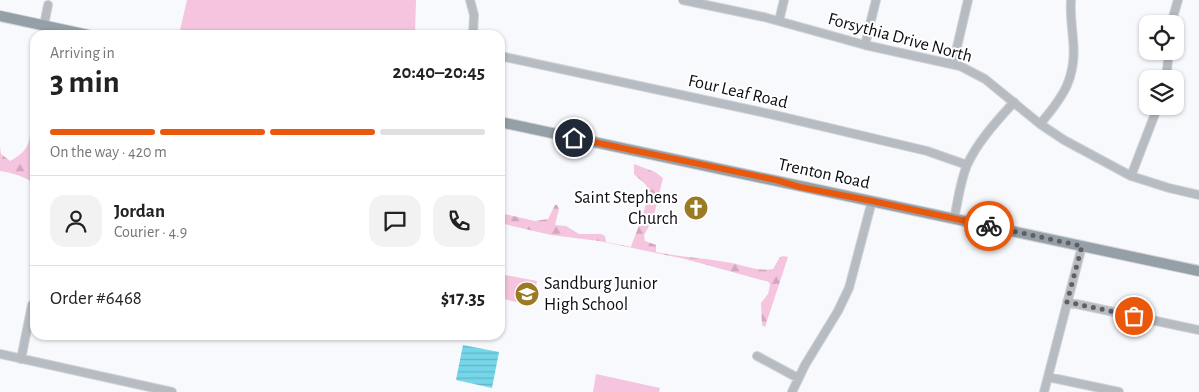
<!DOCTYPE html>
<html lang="en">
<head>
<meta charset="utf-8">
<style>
  :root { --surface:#fff; --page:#f2f2f2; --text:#222; --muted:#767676; --line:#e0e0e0; --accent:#ea580c }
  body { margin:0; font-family:"Alegreya Sans",sans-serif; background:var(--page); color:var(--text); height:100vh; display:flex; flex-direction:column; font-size:19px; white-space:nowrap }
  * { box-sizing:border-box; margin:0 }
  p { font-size:16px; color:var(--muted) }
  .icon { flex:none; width:28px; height:28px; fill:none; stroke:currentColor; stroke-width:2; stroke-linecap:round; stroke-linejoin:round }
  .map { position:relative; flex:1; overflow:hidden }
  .side { position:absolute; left:30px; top:30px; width:475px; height:310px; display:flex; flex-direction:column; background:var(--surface); border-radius:15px; box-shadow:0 1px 4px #0004 }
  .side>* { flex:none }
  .tools { position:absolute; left:1139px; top:15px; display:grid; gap:10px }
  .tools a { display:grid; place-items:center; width:45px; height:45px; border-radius:10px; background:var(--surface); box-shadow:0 1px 4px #0004; font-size:25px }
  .pin { position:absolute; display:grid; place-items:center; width:42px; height:42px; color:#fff; margin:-21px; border:2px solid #fff; border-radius:50%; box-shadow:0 1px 5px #0007 }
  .courier { position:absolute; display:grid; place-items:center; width:50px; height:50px; margin:-25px; border:4px solid #ea580c; border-radius:50%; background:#fff; color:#222; box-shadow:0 1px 6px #0007 }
  .headline em { font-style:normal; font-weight:700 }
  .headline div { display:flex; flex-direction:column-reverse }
  .headline { display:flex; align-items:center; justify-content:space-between; height:85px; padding:0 20px }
  h1 { font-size:32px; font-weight:700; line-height:38px }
  .bar { display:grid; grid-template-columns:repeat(4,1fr); gap:8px 5px; align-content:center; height:60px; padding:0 20px }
  .bar i { height:6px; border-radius:4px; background:var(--line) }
  .bar .selected { background:var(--accent) }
  .bar p { grid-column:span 4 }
  .line { display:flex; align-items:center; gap:12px; padding:0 20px; border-top:1px solid var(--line) }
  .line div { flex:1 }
  .round { display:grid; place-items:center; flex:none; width:52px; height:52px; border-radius:15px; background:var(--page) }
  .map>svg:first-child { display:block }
  .green { fill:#f5c4de }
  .forest { fill:url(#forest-firs) }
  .water { fill:url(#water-rules) }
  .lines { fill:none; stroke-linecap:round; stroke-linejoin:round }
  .street-casing { stroke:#d2d3d7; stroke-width:10 }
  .secondary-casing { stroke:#d2d3d7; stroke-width:12 }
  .street { stroke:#b6bcc2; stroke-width:8 }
  .secondary { stroke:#959fa7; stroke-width:10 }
  .done { stroke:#5f5f64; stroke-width:5; stroke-dasharray:0 9 }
  .route { stroke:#ea580c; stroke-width:6 }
  .labels { text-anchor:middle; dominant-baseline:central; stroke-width:4; stroke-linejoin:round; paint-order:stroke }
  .street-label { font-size:18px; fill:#0c0c12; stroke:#fff }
  .poi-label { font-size:18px; fill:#0c0c12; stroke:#fff; text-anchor:end }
</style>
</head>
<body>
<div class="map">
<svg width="1199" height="392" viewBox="0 0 1199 392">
  <defs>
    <pattern id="forest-firs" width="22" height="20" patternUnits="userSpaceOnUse" patternTransform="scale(1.25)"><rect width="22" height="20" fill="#f5c4de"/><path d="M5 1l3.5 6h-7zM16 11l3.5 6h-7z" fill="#d1a7bd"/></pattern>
    <pattern id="water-rules" width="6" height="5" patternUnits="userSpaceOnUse" patternTransform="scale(1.25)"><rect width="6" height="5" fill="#74d6e8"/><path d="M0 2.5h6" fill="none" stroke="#63b6c6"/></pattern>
  </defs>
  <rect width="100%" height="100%" fill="#f8f9fc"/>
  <!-- green -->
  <path class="green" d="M187 0H416L415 35H179Z
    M500 274 537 281 532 306 500 298Z
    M596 374 660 388 659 392H593Z"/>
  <!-- forest -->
  <path class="forest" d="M35 112V184C24 176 13 173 0 171V147L1 154 10 161C36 148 27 135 35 112Z
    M634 164 655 172 663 178 653 219 644 235 645 241 656 245V252C680 257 703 258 726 262 741 264 758 272 773 269L780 257 784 256 788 257 765 327 762 325 761 303 768 294 770 285 769 282 685 259 599 241 551 235 500 223V213L535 221 548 219 555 205H557L559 209 555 225 566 226 579 234H601L605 236 606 242 631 247C635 234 653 196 646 185 643 181 637 178 634 174Z"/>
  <!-- water -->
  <path class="water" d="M463 345 499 352 492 388 456 380Z"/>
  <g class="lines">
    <defs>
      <path id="street" d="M470 0 474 15 473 35
        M683 0 764 17 865 45 960 66 985 79 1040 124 1064 140 1131 176 1169 188 1199 195
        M779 21 784 0
        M1171 24 1178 0
        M44 25 48 5
        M865 45 876 0
        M500 56 770 114 927 151 967 165
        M953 64 968 0
        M1166 79 1169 51
        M1040 124C1064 96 1077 77 1073 39 1072 26 1070 13 1071 0
        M1131 176 1158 106
        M954 219C958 201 960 182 967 165 978 141 997 121 1014 102
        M1067 302 1199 330
        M0 354 172 392
        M757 356 798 378
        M21 359 32 305
        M1048 377 1119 392
        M792 392 805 365 838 311 849 288 872 201
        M1044 392 1082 246"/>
      <path id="secondary" d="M0 16 88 35
        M500 122 1199 271"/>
    </defs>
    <!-- street casing -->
    <use href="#street" class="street-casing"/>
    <!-- secondary casing -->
    <use href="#secondary" class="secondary-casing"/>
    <!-- street -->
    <use href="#street" class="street"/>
    <!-- secondary -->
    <use href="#secondary" class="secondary"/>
  </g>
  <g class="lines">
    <!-- done -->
    <path class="done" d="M989 226 1082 246 1067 302 1134 316"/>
    <!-- route -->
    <path class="route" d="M574 138 776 180 800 187 872 201 989 226"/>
  </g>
  <!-- icons -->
  <defs>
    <symbol id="church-disc" viewBox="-11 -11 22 22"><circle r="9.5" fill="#9b7a24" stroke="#fff"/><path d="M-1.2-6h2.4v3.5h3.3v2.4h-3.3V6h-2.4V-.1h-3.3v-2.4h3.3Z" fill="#fff"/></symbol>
    <symbol id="school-disc" viewBox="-11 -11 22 22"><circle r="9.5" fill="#9b7a24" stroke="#fff"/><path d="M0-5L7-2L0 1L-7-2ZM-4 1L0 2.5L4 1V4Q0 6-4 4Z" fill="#fff"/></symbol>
  </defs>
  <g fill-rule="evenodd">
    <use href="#church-disc" x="682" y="194" width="28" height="28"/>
    <use href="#school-disc" x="513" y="280" width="28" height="28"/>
  </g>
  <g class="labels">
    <!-- street labels -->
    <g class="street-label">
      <text transform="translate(900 38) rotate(15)">Forsythia Drive North</text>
      <text transform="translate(738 92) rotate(13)">Four Leaf Road</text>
      <text transform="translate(824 174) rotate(12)">Trenton Road</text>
    </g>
    <!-- poi labels -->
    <g class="poi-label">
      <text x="678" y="198">Saint Stephens<tspan x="678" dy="21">Church</tspan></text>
      <text x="544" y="284" text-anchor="start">Sandburg Junior<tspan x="544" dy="21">High School</tspan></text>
    </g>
  </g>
</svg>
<div class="tools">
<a><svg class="icon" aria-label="locate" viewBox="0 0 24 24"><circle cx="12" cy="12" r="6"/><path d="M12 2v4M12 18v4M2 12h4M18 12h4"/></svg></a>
<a><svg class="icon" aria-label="layers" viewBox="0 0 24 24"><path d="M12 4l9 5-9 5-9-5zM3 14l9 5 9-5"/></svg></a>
</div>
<div class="pin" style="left:1134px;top:316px;background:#ea580c"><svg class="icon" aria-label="bag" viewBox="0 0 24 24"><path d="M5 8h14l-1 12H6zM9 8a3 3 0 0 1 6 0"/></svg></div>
<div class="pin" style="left:574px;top:138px;background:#1f2937"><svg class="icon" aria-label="home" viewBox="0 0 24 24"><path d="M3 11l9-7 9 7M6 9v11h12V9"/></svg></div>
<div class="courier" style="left:989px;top:226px"><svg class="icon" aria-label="bike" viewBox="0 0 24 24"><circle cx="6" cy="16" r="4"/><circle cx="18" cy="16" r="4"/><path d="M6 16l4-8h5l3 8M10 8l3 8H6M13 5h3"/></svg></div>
<section class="side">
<div class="headline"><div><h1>3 min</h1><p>Arriving in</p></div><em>20:40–20:45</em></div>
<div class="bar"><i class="selected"></i><i class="selected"></i><i class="selected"></i><i></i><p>On the way · 420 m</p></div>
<div class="line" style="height:90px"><a class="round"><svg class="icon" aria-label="person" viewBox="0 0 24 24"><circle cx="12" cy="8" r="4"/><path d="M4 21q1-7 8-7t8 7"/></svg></a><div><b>Jordan</b><p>Courier · 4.9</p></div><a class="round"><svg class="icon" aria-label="chat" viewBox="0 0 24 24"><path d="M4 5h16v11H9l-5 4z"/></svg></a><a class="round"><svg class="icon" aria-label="phone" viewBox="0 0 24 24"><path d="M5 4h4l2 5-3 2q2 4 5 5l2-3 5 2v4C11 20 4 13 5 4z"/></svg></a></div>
<div class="line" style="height:65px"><div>Order #6468</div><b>$17.35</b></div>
</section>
</div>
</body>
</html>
